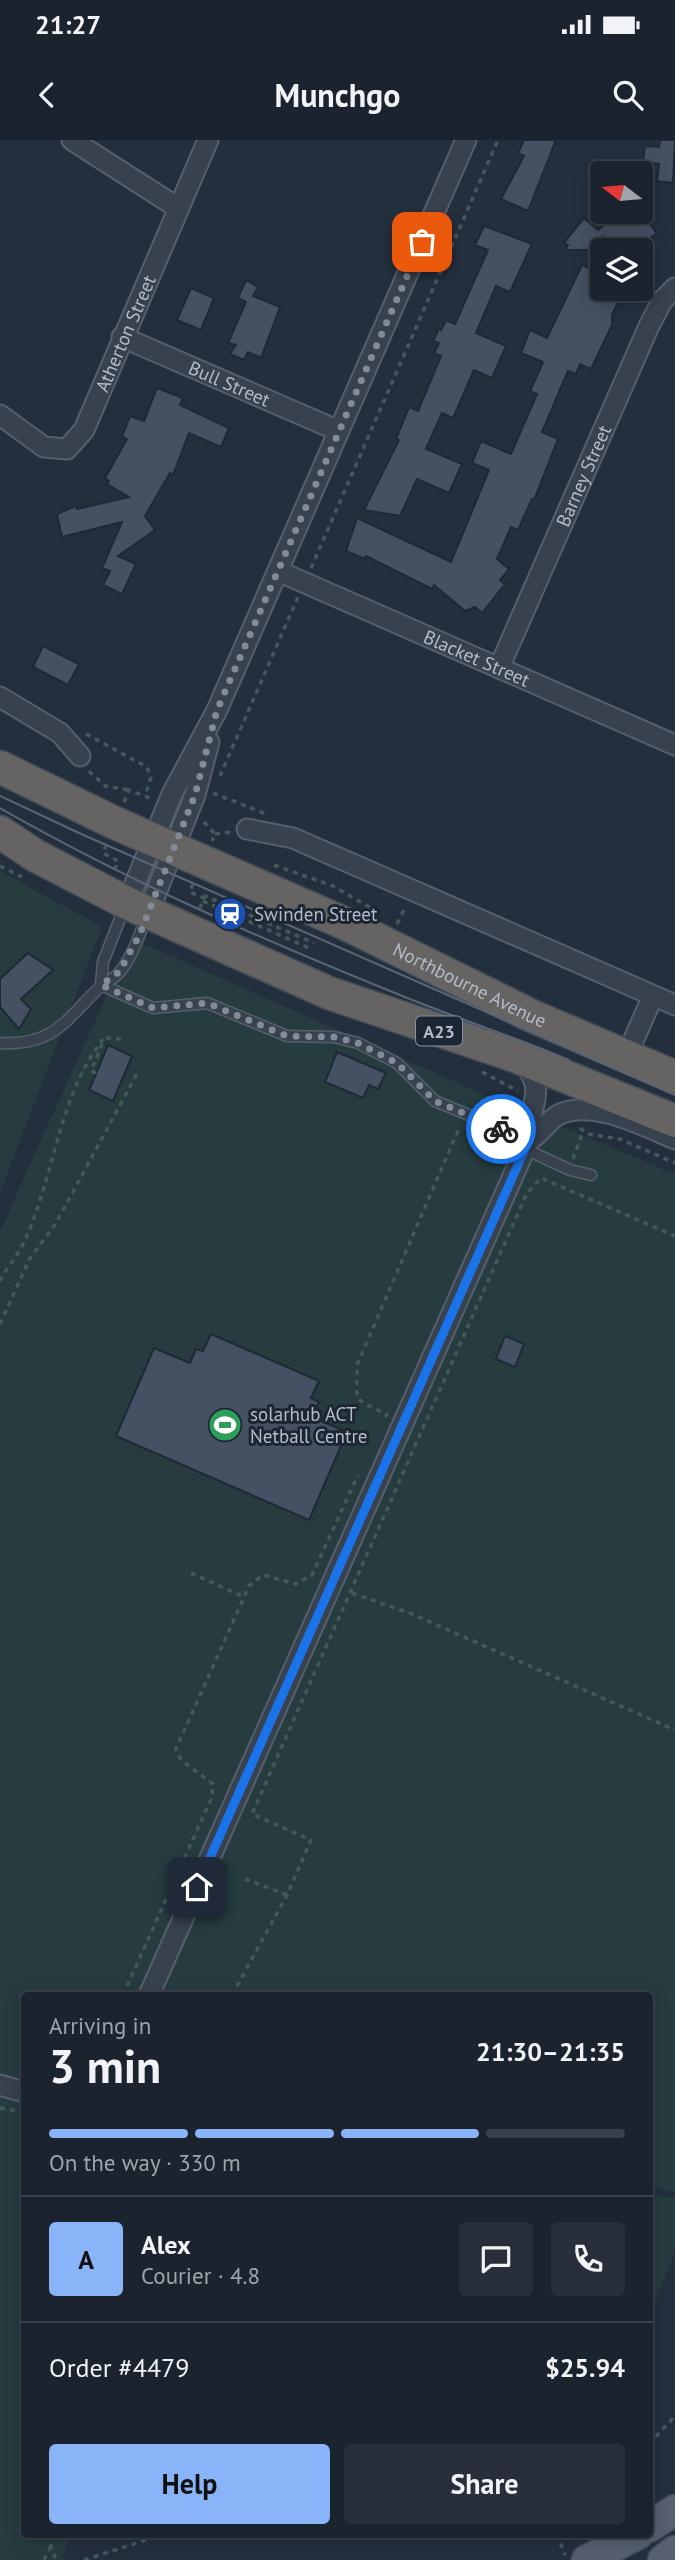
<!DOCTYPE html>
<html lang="en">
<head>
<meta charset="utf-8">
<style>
  :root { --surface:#1b232e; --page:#282f3a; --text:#f1f3f6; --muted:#a0a4aa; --line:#39404a; --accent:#8ab4f8 }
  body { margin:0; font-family:"PT Sans",sans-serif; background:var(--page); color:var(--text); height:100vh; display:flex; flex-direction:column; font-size:26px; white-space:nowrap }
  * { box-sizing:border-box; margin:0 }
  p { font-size:23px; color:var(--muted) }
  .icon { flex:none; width:38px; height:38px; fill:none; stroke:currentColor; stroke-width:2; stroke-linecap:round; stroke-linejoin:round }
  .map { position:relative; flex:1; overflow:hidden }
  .details { position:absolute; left:21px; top:1852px; width:632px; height:546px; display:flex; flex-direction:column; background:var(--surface); border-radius:7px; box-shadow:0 4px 18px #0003,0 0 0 2px var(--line) }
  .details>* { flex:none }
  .needle { width:46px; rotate:286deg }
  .tools { position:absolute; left:590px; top:21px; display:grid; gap:14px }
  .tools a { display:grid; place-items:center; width:63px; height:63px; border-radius:7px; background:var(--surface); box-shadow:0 4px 18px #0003,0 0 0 2px var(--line); font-size:35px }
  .pin { position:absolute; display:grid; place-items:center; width:60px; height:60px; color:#fff; margin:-30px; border-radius:14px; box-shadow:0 4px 10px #0006 }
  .courier { position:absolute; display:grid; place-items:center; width:70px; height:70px; margin:-35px; border:5px solid #1a73e8; border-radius:50%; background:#fff; color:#222; box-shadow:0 2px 9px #0007 }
  .headline em { font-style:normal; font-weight:800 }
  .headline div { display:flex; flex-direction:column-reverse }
  .headline { display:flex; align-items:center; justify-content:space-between; height:119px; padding:0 28px }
  h1 { font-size:46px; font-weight:800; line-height:52px }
  .bar { display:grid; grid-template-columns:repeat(4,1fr); gap:10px 7px; align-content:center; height:84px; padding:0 28px }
  .bar i { height:9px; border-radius:5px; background:var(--line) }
  .bar .selected { background:var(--accent) }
  .bar p { grid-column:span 4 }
  .line { display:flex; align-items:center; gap:18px; padding:0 28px; border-top:2px solid var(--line) }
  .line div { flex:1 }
  .round { display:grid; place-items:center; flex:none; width:74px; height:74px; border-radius:7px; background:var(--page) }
  .primary-button { display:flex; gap:14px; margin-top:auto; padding:14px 28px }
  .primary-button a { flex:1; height:80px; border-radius:7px; background:var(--accent); color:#111; font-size:28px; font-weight:800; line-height:80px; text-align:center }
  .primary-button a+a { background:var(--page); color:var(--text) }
  .status { display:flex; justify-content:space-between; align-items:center; height:49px; padding:0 35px; background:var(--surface); direction:ltr }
  .status svg { height:19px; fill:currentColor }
  header { display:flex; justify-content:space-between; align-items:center; height:91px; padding:0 28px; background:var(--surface); font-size:32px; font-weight:800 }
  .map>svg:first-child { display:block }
  .green { fill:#263c3f }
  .building { fill:#455162; stroke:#1f2835; stroke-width:2 }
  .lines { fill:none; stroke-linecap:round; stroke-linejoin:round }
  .service-casing { stroke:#565f6c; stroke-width:13 }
  .minor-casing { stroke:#565f6c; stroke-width:23 }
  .primary-casing { stroke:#414a57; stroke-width:33 }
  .trunk-casing { stroke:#434c59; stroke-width:35 }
  .path { stroke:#44595c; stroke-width:3.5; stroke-dasharray:5 5; stroke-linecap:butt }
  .service { stroke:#38414e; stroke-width:10 }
  .minor { stroke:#38414e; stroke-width:19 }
  .primary { stroke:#56606e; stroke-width:30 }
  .trunk { stroke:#656462; stroke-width:32 }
  .tram { stroke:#5a6575; stroke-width:2 }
  .done { stroke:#828b98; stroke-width:7; stroke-dasharray:0 12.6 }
  .route { stroke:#1a73e8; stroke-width:9 }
  .labels { text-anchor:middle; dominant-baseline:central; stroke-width:6; stroke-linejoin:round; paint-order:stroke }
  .shield { fill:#1d2633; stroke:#878f9c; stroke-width:2 }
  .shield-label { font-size:18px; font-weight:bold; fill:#b4bcc9 }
  .street-label { font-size:19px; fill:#b4bcc9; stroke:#1d2633 }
  .poi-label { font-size:19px; fill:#b4bcc9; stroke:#1d2633; text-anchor:start }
</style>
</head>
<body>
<div class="status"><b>21:27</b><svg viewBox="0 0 49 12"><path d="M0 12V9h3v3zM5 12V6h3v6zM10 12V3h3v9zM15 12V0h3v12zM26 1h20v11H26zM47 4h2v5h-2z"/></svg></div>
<header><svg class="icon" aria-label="back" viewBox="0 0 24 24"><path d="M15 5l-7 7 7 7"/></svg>Munchgo<svg class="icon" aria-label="search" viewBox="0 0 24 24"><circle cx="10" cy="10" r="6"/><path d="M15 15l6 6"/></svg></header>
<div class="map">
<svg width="675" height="2420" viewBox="0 0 675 2420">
  <rect width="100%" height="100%" fill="#242f3e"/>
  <!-- green -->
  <path class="green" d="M0 731 102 787 0 1053Z
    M132 799 476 951 675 1034V2052L649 2047V1855H24V2394H69L63 2420H0V1091Z
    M649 2055 675 2058V2111L649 2179Z"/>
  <!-- building -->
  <path class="building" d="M524 0H556L528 71 501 59 524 16 518 13Z
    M660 0H675L673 43 657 41 659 24 643 21 645 6 659 7Z
    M620 72H640L657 93 634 110H614L603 96 592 110H565L568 105 564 103 584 78 598 90Z
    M484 86 532 104 510 152 496 146 476 193 506 206 492 238 474 230 453 278 442 273 426 309 462 324 449 353 417 339 400 376 364 370 399 300 396 299 409 267 418 271 441 216 434 213 439 203 433 201 439 188 441 190 446 180 455 184 488 110 475 105Z
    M582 125 602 134V150L620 158 612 175V185L591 229 580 224 576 234 568 231 542 292 558 299 534 360 532 359 518 390 511 387 497 419 509 429 500 440 505 444 482 473 475 467 465 471 434 445 432 449 366 416 365 419 346 411 357 378 451 422 489 330 472 323 481 301 511 314 537 254 530 251 543 222 521 213 530 190 547 198Z
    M246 140 258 147 253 156 280 167 261 218 248 212 244 220 230 214 236 205 228 203 246 162 238 158Z
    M191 148 214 158 201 190 177 180Z
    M157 248 183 258 180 265 229 288 221 307 189 293 173 335 170 333 145 376 155 390 118 416 136 424 122 454 103 445 110 431 102 428 122 382 62 397 57 374 76 366 77 369 129 357 107 344 109 341 105 338 127 299 122 297 130 276 144 281Z
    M43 506 79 524 68 545 33 527Z
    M28 813 53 830 21 859 31 869 19 889 0 867V839Z
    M108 905 132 916 113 961 89 950Z
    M337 912 386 933 378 949 369 945 363 958 325 942Z
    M211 1194 319 1241 311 1258 319 1262 312 1277 347 1292 309 1380 116 1296 154 1208 190 1223 196 1209 203 1211Z
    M505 1196 524 1204 515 1227 496 1219Z"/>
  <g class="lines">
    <defs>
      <path id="service" d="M101 845 153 868 207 863 287 896 334 897 358 903 397 923 435 961 529 1000
        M101 845 103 822 125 766
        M0 903C55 906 65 880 100 847 105 842 112 840 118 834 132 818 139 796 147 775
        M525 1009 570 1030 591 1035"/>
      <g id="minor">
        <path d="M72 0 178 68"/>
        <path id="s1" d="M122 197 339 291"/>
        <path id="s2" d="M0 275 44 307 67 309 84 290 208 0"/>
        <path id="s3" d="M278 431 675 605"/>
        <path id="s4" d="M499 528 649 186 662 161 675 148"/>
        <path d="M0 557 60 593 80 616"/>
        <path d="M247 689 293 698 675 865"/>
        <path d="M127 763 172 654 217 570 466 0"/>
        <path d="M148 773 195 655 209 602"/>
        <path d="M626 917 653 856"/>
        <path d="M529 1000C541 994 547 981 558 975 591 958 644 986 675 999"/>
        <path d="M149 1855 529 1000C527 966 550 950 521 921"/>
        <path d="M0 1945 24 1952"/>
      </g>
      <path id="primary" d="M649 2387 675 2370
        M587 2420 638 2394
        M663 2420 675 2411"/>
      <g id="trunk">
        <path id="s5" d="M0 627 115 683 344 783 532 876 675 937"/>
        <path d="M0 692 36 716 127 763 329 853 515 916 675 981"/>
      </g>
    </defs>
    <!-- service casing -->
    <use href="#service" class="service-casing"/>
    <!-- minor casing -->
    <use href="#minor" class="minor-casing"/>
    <!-- primary casing -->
    <use href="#primary" class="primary-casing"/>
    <!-- trunk casing -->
    <use href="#trunk" class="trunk-casing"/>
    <!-- path -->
    <path class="path" d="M311 428 498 0
      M86 594 147 627 151 637 145 656
      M89 631 105 646 129 650
      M220 636 298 457
      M213 653 266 674
      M124 662 129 650 152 659
      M204 682 215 694 212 701
      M215 694 231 692
      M106 705 103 713 118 721 114 731
      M274 725 333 746 383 775
      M0 726 22 737
      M193 744 190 752 204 758 199 770
      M204 758 205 756 314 803
      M203 761 311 809
      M397 784 406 766
      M106 898 121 899
      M482 932 518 951
      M96 933 91 931 102 904
      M580 988 588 994 620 999 675 1023
      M573 1019 583 991
      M0 1141C7 1127 19 1114 25 1100 55 1035 59 952 105 897
      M0 1184 29 1120 56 1083 138 932
      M385 1277 387 1274C349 1258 358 1261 357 1225L460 986
      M191 1433 244 1457
      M352 1453 412 1474 675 1590
      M245 1739 287 1755
      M123 1855 212 1657 213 1644 181 1620 176 1609 249 1446 263 1435 296 1444 312 1435 358 1335
      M232 1855 287 1755 311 1700 252 1674 527 1053 541 1038 675 1096
      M0 1968 24 1972
      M649 2304 675 2276
      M51 2394V2406L56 2420
      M362 2394H445
      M557 2394 565 2415
      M44 2420 51 2406
      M84 2420 165 2394"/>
    <!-- service -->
    <use href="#service" class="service"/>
    <!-- minor -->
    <use href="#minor" class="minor"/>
    <!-- primary -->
    <use href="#primary" class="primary"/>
    <!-- trunk -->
    <use href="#trunk" class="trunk"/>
    <!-- tram -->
    <path class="tram" d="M0 656 79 693 675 955
      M0 668C126 740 261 799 395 853 453 877 512 896 569 920"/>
  </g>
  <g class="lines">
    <!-- done -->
    <path class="done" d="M422 102 217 570 195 655 139 796 119 832 101 845 153 868 207 863 287 896 334 897 358 903 397 923 435 961 501 989"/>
    <!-- route -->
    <path class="route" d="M197 1747 529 1000 501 989"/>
  </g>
  <!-- icons -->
  <defs>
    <symbol id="station-disc" viewBox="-11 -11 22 22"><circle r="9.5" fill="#1a4fb4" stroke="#1d2633"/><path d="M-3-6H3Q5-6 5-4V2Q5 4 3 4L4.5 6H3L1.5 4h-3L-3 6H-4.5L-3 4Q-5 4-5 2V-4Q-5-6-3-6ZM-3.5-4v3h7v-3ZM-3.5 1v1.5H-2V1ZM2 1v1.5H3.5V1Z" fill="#fff"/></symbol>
    <symbol id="stadium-disc" viewBox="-11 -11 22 22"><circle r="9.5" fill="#2e9e5b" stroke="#1d2633"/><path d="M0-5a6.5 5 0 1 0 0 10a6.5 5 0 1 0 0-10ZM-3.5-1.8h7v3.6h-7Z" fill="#fff"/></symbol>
  </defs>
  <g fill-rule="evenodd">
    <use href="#station-disc" x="211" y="755" width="38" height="38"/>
    <use href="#stadium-disc" x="206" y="1266" width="38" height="38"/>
  </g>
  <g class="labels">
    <!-- shield labels -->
    <rect class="shield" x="416" y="876.5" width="46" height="29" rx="5"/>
    <g class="shield-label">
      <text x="439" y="891">A23</text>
    </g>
    <!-- street labels -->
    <g class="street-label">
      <text stroke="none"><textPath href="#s2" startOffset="208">Atherton Street</textPath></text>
      <text stroke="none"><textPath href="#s1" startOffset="117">Bull Street</textPath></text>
      <text stroke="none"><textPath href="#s4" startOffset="210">Barney Street</textPath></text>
      <text stroke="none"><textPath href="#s3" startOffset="217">Blacket Street</textPath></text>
      <text stroke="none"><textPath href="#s5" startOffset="518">Northbourne Avenue</textPath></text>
    </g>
    <!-- poi labels -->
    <g class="poi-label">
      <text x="254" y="774">Swinden Street</text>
      <text x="250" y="1274">solarhub ACT<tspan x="250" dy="22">Netball Centre</tspan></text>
    </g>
  </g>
</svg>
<div class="tools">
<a><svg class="needle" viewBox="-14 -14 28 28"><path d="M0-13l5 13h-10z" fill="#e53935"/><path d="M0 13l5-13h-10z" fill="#a0a4aa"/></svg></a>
<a><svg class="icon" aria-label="layers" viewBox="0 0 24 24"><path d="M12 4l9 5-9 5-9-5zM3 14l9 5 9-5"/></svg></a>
</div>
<div class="pin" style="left:422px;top:102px;background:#ea580c"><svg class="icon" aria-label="bag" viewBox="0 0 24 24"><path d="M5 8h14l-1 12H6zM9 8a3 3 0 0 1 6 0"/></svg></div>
<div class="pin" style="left:197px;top:1747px;background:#1f2937"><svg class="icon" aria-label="home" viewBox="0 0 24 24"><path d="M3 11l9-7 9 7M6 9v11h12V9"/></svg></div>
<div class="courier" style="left:501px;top:989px"><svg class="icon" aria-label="bike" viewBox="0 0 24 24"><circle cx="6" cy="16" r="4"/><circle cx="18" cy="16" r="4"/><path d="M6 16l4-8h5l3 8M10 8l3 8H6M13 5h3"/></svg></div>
<section class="details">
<div class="headline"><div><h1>3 min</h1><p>Arriving in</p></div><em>21:30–21:35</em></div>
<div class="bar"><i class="selected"></i><i class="selected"></i><i class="selected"></i><i></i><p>On the way · 330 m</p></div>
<div class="line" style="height:126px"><b class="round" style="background:var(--accent);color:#111">A</b><div><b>Alex</b><p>Courier · 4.8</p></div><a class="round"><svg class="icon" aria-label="chat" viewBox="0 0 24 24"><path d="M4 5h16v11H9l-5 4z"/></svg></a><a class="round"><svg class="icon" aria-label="phone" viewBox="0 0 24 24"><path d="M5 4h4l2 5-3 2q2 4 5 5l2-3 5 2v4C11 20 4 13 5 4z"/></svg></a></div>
<div class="line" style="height:91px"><div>Order #4479</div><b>$25.94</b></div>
<div class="primary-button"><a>Help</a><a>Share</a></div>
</section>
</div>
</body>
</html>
